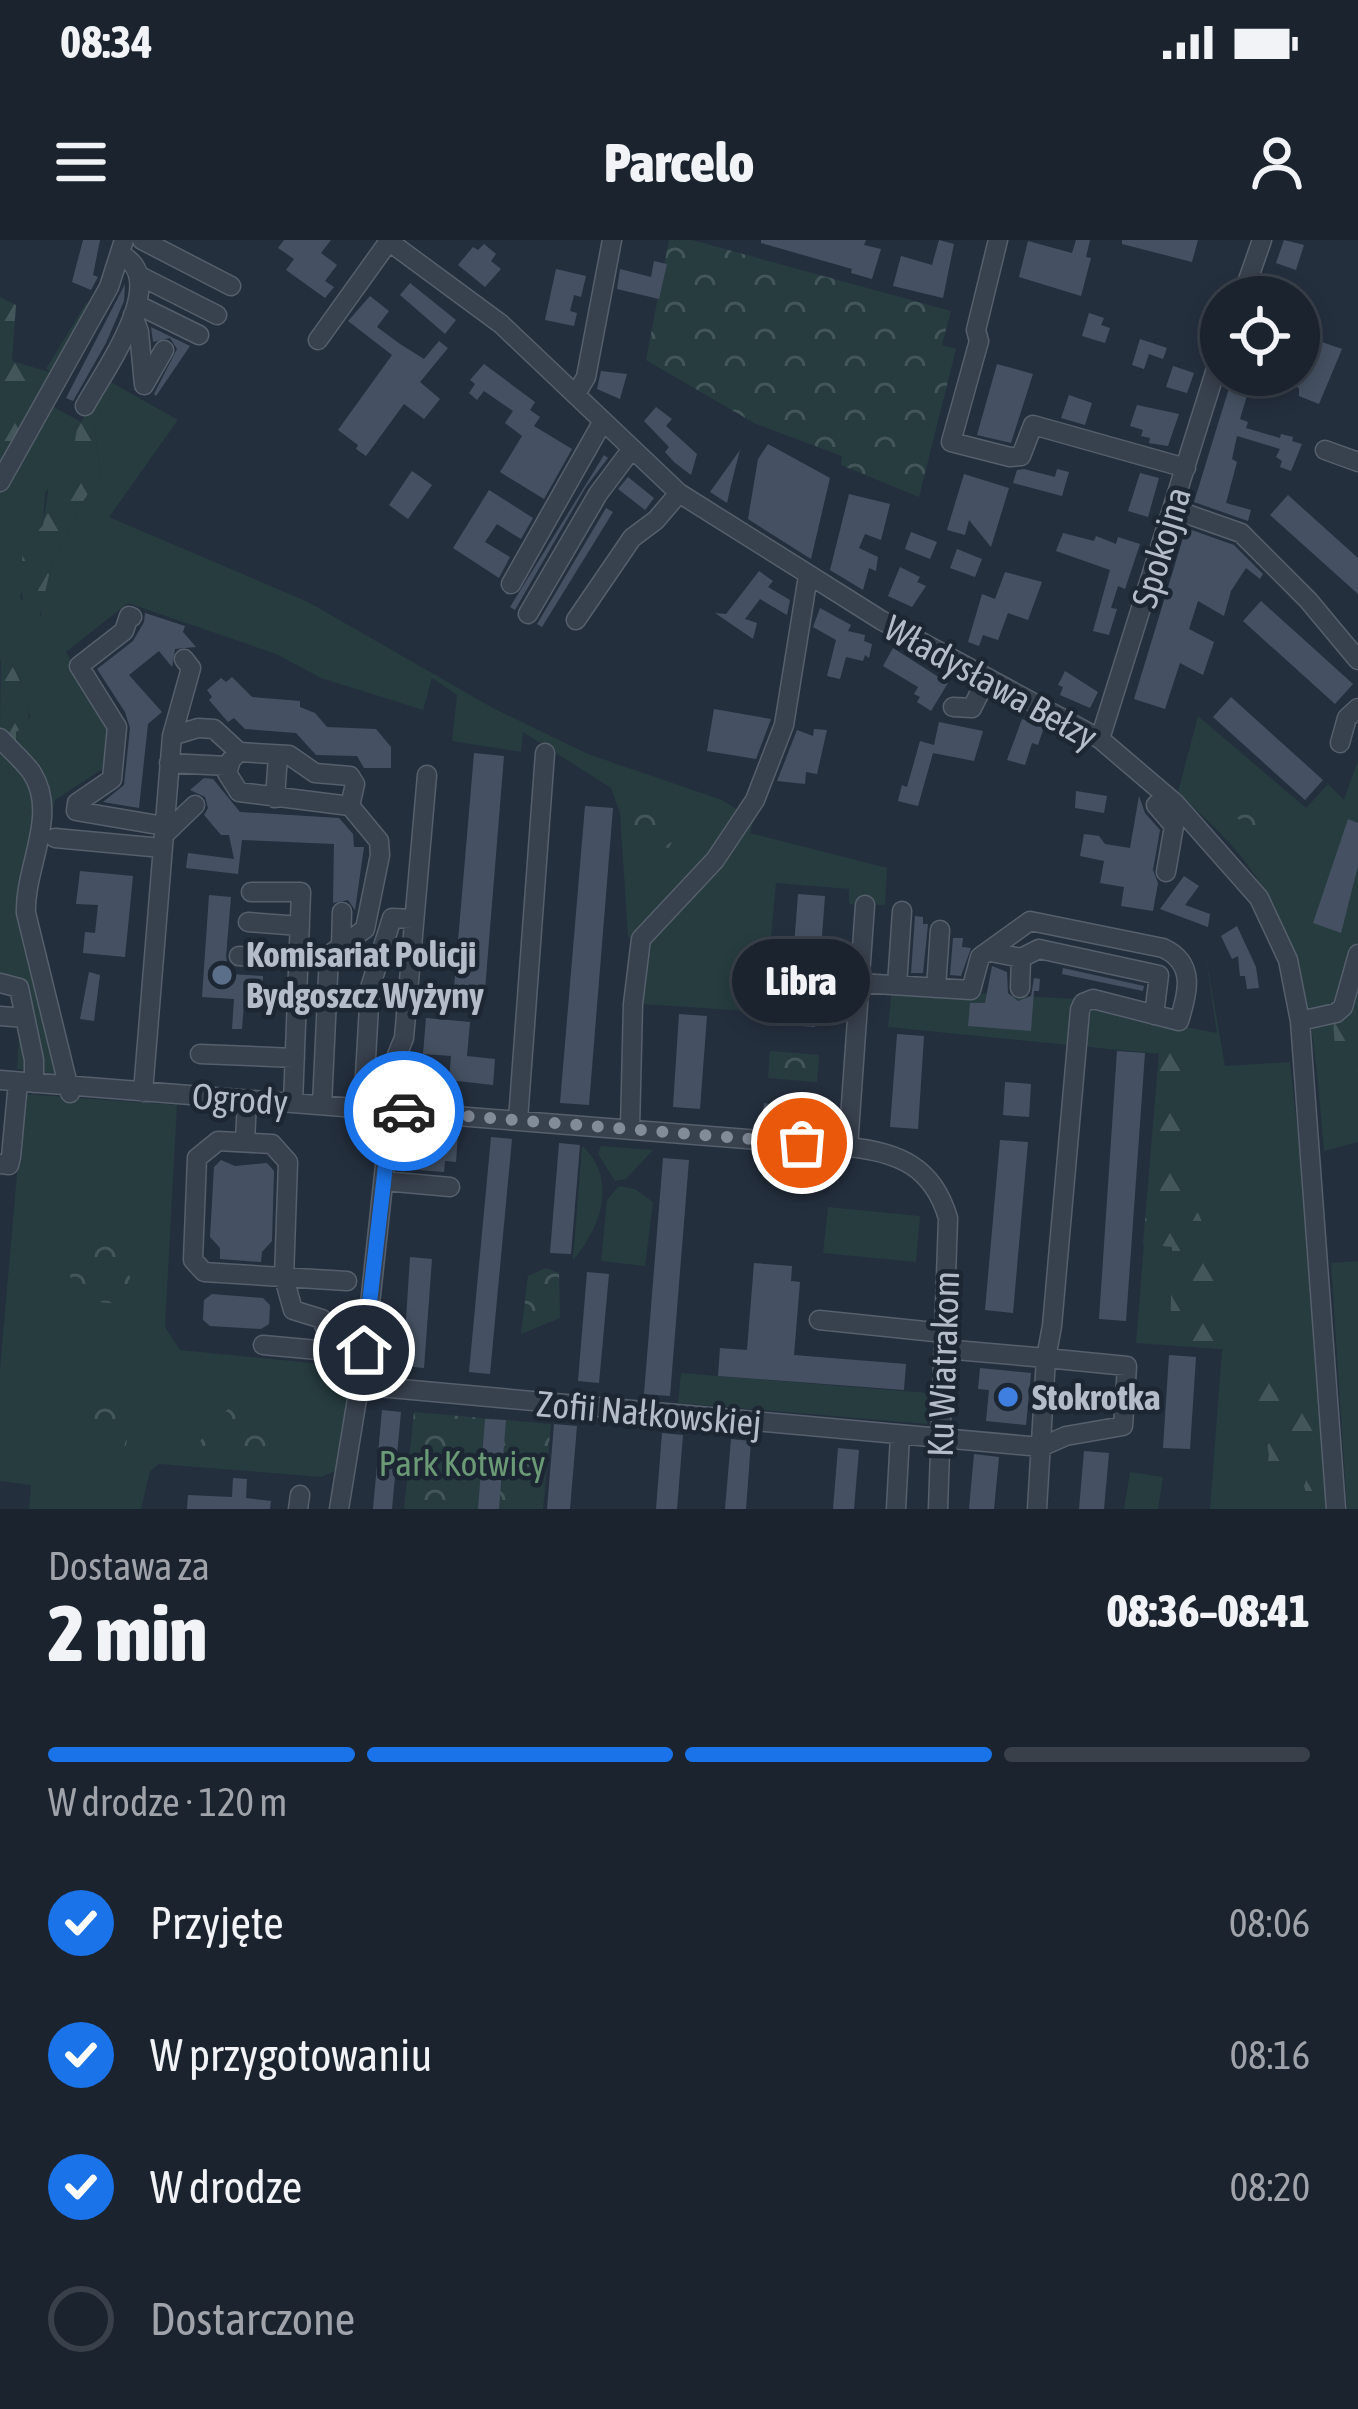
<!DOCTYPE html>
<html lang="pl">
<head>
<meta charset="utf-8">
<style>
  :root { --surface:#1b232e; --page:#242b36; --text:#f1f3f6; --muted:#a0a4aa; --line:#39404a; --accent:#1a73e8 }
  body { margin:0; font-family:"Asap Condensed",sans-serif; background:var(--page); color:var(--text); height:100vh; display:flex; flex-direction:column; font-size:45px; white-space:nowrap }
  * { box-sizing:border-box; margin:0 }
  p { font-size:39px; color:var(--muted) }
  .icon { flex:none; width:66px; height:66px; fill:none; stroke:currentColor; stroke-width:2; stroke-linecap:round; stroke-linejoin:round }
  .map { position:relative; height:1269px; overflow:hidden }
  .panel { display:flex; flex-direction:column; background:var(--surface); flex:1 }
  .panel>* { flex:none }
  .controls { position:absolute; left:1200px; top:36px; display:grid; gap:24px }
  .controls a { display:grid; place-items:center; width:120px; height:120px; border-radius:50%; background:var(--surface); box-shadow:0 6px 18px #0003,0 0 0 3px var(--line); font-size:60px }
  .pin { position:absolute; display:grid; place-items:center; width:102px; height:102px; color:#fff; margin:-51px; border:6px solid #fff; border-radius:50%; box-shadow:0 3px 12px #0007 }
  .courier { position:absolute; display:grid; place-items:center; width:120px; height:120px; margin:-60px; border:9px solid #1a73e8; border-radius:50%; background:#fff; color:#222; box-shadow:0 3px 15px #0007 }
  .bubble { position:absolute; height:84px; border-radius:42px; background:var(--surface); box-shadow:0 6px 18px #0003,0 0 0 3px var(--line); font-size:39px; font-weight:800; line-height:84px; text-align:center }
  .headline em { font-style:normal; font-weight:800 }
  .headline div { display:flex; flex-direction:column-reverse }
  .headline { display:flex; align-items:center; justify-content:space-between; height:204px; padding:0 48px }
  h1 { font-size:78px; font-weight:800; line-height:90px }
  .bar { display:grid; grid-template-columns:repeat(4,1fr); gap:18px 12px; align-content:center; height:144px; padding:0 48px }
  .bar i { height:15px; border-radius:9px; background:var(--line) }
  .bar .active { background:var(--accent) }
  .bar p { grid-column:span 4 }
  ol { padding:0 48px; list-style:none }
  li { display:flex; align-items:center; gap:36px; height:132px }
  li p { margin-inline-start:auto }
  li .icon { padding:12px; border-radius:50%; background:var(--accent); color:#fff; stroke-width:4 }
  li:last-child { color:var(--muted) }
  li i { width:66px; height:66px; border:6px solid var(--line); border-radius:50% }
  .status { display:flex; justify-content:space-between; align-items:center; height:84px; padding:0 60px; background:var(--surface); direction:ltr }
  .status svg { height:33px; fill:currentColor }
  header { display:flex; justify-content:space-between; align-items:center; height:156px; padding:0 48px; background:var(--surface); font-size:54px; font-weight:800 }
  .map>svg:first-child { display:block }
  .grass { fill:#263c3f }
  .forest { fill:url(#forest-firs) }
  .park { fill:url(#park-crowns) }
  .building { fill:#455162 }
  .lines { fill:none; stroke-linecap:round; stroke-linejoin:round }
  .minor-casing { stroke:#565f6c; stroke-width:21 }
  .minor { stroke:#38414e; stroke-width:18 }
  .done { stroke:#828b98; stroke-width:12; stroke-dasharray:0 21.6 }
  .route { stroke:#1a73e8; stroke-width:15 }
  .service-dot { fill:#5c6f8a; stroke:#1d2633; stroke-width:4.5 }
  .shop-dot { fill:#3f7fe0; stroke:#1d2633; stroke-width:4.5 }
  .labels { text-anchor:middle; dominant-baseline:central; stroke-width:9; stroke-linejoin:round; paint-order:stroke }
  .street-label { font-size:36px; fill:#b4bcc9; stroke:#1d2633 }
  .poi-label { font-size:36px; font-weight:bold; fill:#b4bcc9; stroke:#1d2633; text-anchor:start }
  .park-label { font-size:36px; fill:#6b9a76; stroke:#1d2633 }
</style>
</head>
<body>
<div class="status"><b>08:34</b><svg viewBox="0 0 49 12"><path d="M0 12V9h3v3zM5 12V6h3v6zM10 12V3h3v9zM15 12V0h3v12zM26 1h20v11H26zM47 4h2v5h-2z"/></svg></div>
<header><svg class="icon" aria-label="menu" viewBox="0 0 24 24"><path d="M4 6h16M4 12h16M4 18h16"/></svg>Parcelo<svg class="icon" aria-label="person" viewBox="0 0 24 24"><circle cx="12" cy="8" r="4"/><path d="M4 21q1-7 8-7t8 7"/></svg></header>
<div class="map">
<svg width="1358" height="1269" viewBox="0 0 1358 1269">
  <defs>
    <pattern id="forest-firs" width="22" height="20" patternUnits="userSpaceOnUse" patternTransform="scale(3)"><rect width="22" height="20" fill="#263c3f"/><path d="M5 1l3.5 6h-7zM16 11l3.5 6h-7z" fill="#435659"/></pattern>
    <pattern id="park-crowns" width="20" height="18" patternUnits="userSpaceOnUse" patternTransform="scale(3)"><rect width="20" height="18" fill="#263c3f"/><path d="M2 6a3 3 0 1 1 6 0M12 15a3 3 0 1 1 6 0" fill="none" stroke="#435659"/></pattern>
  </defs>
  <rect width="100%" height="100%" fill="#242f3e"/>
  <!-- grass -->
  <path class="grass" d="M86 63 103 71 50 165 81 182 73 213 81 223V245L63 251 50 246 45 253 43 285 22 322 25 333 20 358 41 376 42 353 51 326 79 268 100 235 94 182 116 145 178 180 109 277 308 362 493 468 588 514 722 560 754 580 750 593 887 628 885 665 849 664V649L776 643 764 772 641 764 647 705 628 697 620 573 611 548 523 492 521 512 452 501 457 455 432 438 423 470 321 438 276 414 128 363 66 412 113 485 107 526 55 560 29 672 47 574 16 504V492L30 477 20 438 6 417 0 421V232L52 133 46 129Z
    M1198 476 1306 568 1328 544 1344 560 1358 520V902L1324 911C1314 803 1312 709 1243 619 1224 595 1200 574 1178 552Z
    M0 503 30 537 40 561 23 650 58 834 17 829 22 744 0 741Z
    M1205 712 1225 826 1290 822 1307 976 1329 1269H1210L1222 1109 1136 1103 1159 814 888 787 892 748 1074 759 1071 799 1088 768 1217 793Z
    M24 854 177 865 165 1087 180 1110 352 1127 335 1231 321 1237 159 1224 150 1231 141 1269H29L31 1245 0 1241V1129Z
    M582 906C619 938 600 990 573 1020Z
    M601 906 653 910 626 939 615 941 598 914Z
    M619 946 635 949 653 962 645 1026 601 1021 607 960Z
    M828 967 920 976 916 1022 823 1013Z
    M1358 1021V1269H1347L1331 1023Z
    M681 1133 928 1153 927 1184 678 1163Z
    M1130 1232 1163 1237 1158 1269H1124Z"/>
  <!-- forest -->
  <path class="forest" d="M0 57 16 65 12 121 52 133 0 232Z
    M107 140 116 145 94 182 100 235 79 268 51 326 38 384C14 364 24 339 22 311L43 285 49 245 63 251 80 245 81 223 73 213 77 189Z
    M1 417H6C20 436 31 460 28 485L16 492V504L0 490Z
    M1358 753V866C1347 858 1348 846 1350 833L1336 822 1333 780Z
    M1168 790 1185 820 1191 844 1193 962 1217 1014 1223 1082 1222 1109 1170 1105 1172 1007 1143 1004 1159 814 1162 791Z
    M1261 1135 1302 1136 1316 1145 1325 1260 1307 1257 1304 1246 1311 1228 1307 1194 1297 1191 1296 1210 1280 1247 1271 1246 1264 1232C1276 1210 1262 1196 1256 1175 1253 1163 1258 1147 1261 1135Z"/>
  <!-- park -->
  <path class="park" d="M669 0H692L951 71 942 105 956 109 919 257 841 225 842 216 754 183 646 120Z
    M1238 548 1282 574 1261 598 1222 565Z
    M626 550 679 571 682 581 669 608 630 602Z
    M770 811 819 815 817 842 768 838Z
    M117 1000 140 1066 68 1059 72 1021Z
    M546 1028 559 1033 560 1078 521 1094 528 1036Z
    M96 1157 134 1162 124 1216 85 1211Z
    M233 1163 285 1206 283 1219 195 1207Z
    M414 1172 551 1184 543 1269H404Z"/>
  <!-- building -->
  <path class="building" d="M83 0H100L93 35 98 37 91 50 72 42Z
    M284 0H331L321 13 337 25 325 41 334 47 325 58 286 30 294 19 278 8Z
    M761 0H866L864 5 881 9 872 39 851 33 852 29 761 3Z
    M939 0 954 4 943 58 893 46 901 16 932 25Z
    M1076 0H1090L1086 17 1091 18 1081 56 1019 37 1028 1 1072 13Z
    M1122 0H1198L1192 22 1122 4Z
    M1284 0 1304 5 1296 30 1276 23Z
    M484 4 496 14 491 21 501 29 485 47 458 25 473 7 478 10Z
    M654 21 667 24 659 59 617 49 620 29 651 37Z
    M556 29 586 36 581 57 574 55 570 71 577 73 574 86 545 80Z
    M410 43 456 80 445 94 400 55Z
    M125 44 124 61 106 103 73 161 66 158Z
    M370 56 389 71 377 87 400 104 424 119 439 101 448 108 420 142 440 159 424 179 404 164 366 216 356 209 358 205 338 190 392 115 348 81Z
    M1089 73 1104 78 1101 85 1110 88 1105 103 1082 96Z
    M1299 82 1320 89 1316 100 1342 109 1319 164 1299 156V148L1293 146 1299 135Z
    M151 87 190 106 156 156 154 154 177 109 170 98 153 102Z
    M1140 99 1167 108 1163 119 1149 114 1144 129 1132 125Z
    M484 124 535 162 530 170 540 177 534 186 572 209 544 259 500 232 522 196 505 183 513 171 484 151 477 160 469 153 475 144 470 140Z
    M997 124 1033 134 1011 203 977 195Z
    M1173 126 1194 133 1187 153 1166 147Z
    M601 131 627 134 620 159 597 149Z
    M1233 135H1265L1260 152H1248L1240 179 1248 182 1246 188 1280 198 1281 194 1293 197 1292 201 1302 204 1291 231 1280 227 1282 221 1276 217 1280 209 1237 196 1232 219 1237 222 1226 263 1251 270 1248 281 1194 262Z
    M1069 155 1092 163 1085 185 1061 178Z
    M1137 165 1179 174 1168 206 1149 203 1150 198 1141 196 1143 190 1130 186Z
    M656 167 672 179 666 186 697 214 691 235 674 222 665 212 669 207 644 181Z
    M768 204 830 238 811 319 748 279 758 219Z
    M740 210 731 245 727 263 710 252Z
    M604 215 608 218 586 247 515 370 510 367Z
    M1024 229 1055 237 1057 229 1069 232 1062 256 1013 243 1017 230Z
    M412 231 432 245 408 279 389 265Z
    M1140 233 1159 238 1148 277 1128 271Z
    M964 234 1009 248 991 307 969 280 965 295 947 290Z
    M628 237 654 258 645 270 618 249Z
    M489 250 533 278 521 299 497 284 485 302 510 317 499 338 453 308Z
    M849 254 890 264 881 300 865 294 859 308 878 317 876 331 869 328 863 350 830 330Z
    M1288 255 1358 318V354L1270 275Z
    M606 268 613 272 542 387 537 384Z
    M1186 288 1234 305 1263 334 1260 339 1246 328 1231 351 1224 376 1198 361 1189 389 1214 402 1203 435 1180 423 1165 469 1134 459Z
    M911 292 937 302 930 319 905 309Z
    M1063 293 1094 301 1096 296 1116 304 1118 297 1140 304 1125 349 1118 346 1111 368 1117 369 1109 395 1093 391 1110 330 1056 311Z
    M957 309 982 319 975 337 950 328Z
    M900 327 920 337 917 342 926 346 912 367 888 356Z
    M759 331 773 341 768 347 790 360 787 375 760 359 745 379 757 383 753 399 715 373 726 374Z
    M1005 332 1042 342 1028 380 1008 373 998 400 983 395 979 406 968 402 982 354 995 359Z
    M1261 361 1353 444 1335 464 1243 381Z
    M820 368 851 385 848 391 865 395 864 401 872 404 869 418 865 415 863 421 846 417 840 439 827 436 836 400 813 387Z
    M145 373 185 386 183 392 196 407 175 409 172 427 159 411 129 435 162 472 148 484 139 568 103 562 124 545 130 488 125 472 97 429 133 401 144 382Z
    M893 408 948 443 931 471 917 462 920 457 914 454 918 447 883 426Z
    M1065 431 1098 452 1090 468 1060 455 1063 447 1058 445Z
    M232 437 252 457 300 461V467L315 473 327 487 376 489 391 507V528H364L357 516 316 515 296 493 245 489 234 478 228 482 209 460 212 457 207 450 221 438 226 442Z
    M1231 457 1323 540 1305 560 1213 477Z
    M714 469 771 479 756 519 707 511Z
    M1022 479 1044 487 1038 505 1032 503 1025 525 1007 520Z
    M939 482 983 491 974 521 933 513 918 566 898 561 902 545 907 547 920 501 934 505Z
    M814 489 827 490 817 534 806 532 805 544 777 541 797 490 813 496Z
    M474 513 504 516 485 750 454 748Z
    M204 538 213 539 240 572 339 578 353 594 354 607H364L355 670 348 660 333 663 334 604 242 600 238 634 186 628 188 613 234 619 229 595H221L204 575 208 568 205 557 190 550Z
    M1076 551 1107 556 1104 573 1075 568Z
    M1139 556 1145 573 1160 590 1153 630 1158 643 1153 671 1121 666 1124 647 1100 643 1104 621 1080 616 1084 594 1099 596 1105 604 1130 608Z
    M585 566 613 568 589 865 560 863Z
    M1348 579 1358 583V626L1341 693 1313 683Z
    M80 631 133 636 125 717 83 713 85 692 95 693 98 665 76 664Z
    M1184 636 1199 646 1185 665 1210 674 1208 687 1160 669Z
    M798 654 825 656 815 787 788 785Z
    M209 655 231 657 226 716 229 734 263 736 262 764 244 763 242 789H232L234 759 202 757Z
    M915 676 923 677V684H928L923 733H911Z
    M1237 686 1256 727 1259 748 1247 749 1245 736H1240L1238 716 1232 719 1221 696Z
    M953 698H963L962 707 971 708 961 736 950 735Z
    M992 726 1007 732 1008 753 1018 761 1031 756 1034 738 1040 739 1039 751H1034L1031 791 968 786 970 763H985Z
    M1063 728 1144 746 1143 751 1062 734Z
    M89 732 100 735 94 781 80 779Z
    M679 774 707 776 700 869 673 867Z
    M426 778 470 782 467 816 495 819 493 845 449 840 451 816 423 814Z
    M897 794 924 796 918 889 890 887Z
    M1117 811 1145 813 1126 1081 1099 1079Z
    M1005 842 1031 844 1029 877 1003 875Z
    M764 863 817 873 816 885 762 879Z
    M407 889 458 894 456 922 445 921 444 932 403 929Z
    M491 897 512 899 490 1134 469 1132Z
    M1000 900 1028 902 1013 1073 985 1070Z
    M559 903 580 905 571 1014 550 1013Z
    M663 918 689 920 670 1156 644 1154Z
    M221 920 235 926 267 923 274 931 272 1001 262 1012 261 1022 220 1019V1008L210 997 214 927Z
    M410 1017 432 1019 424 1128 403 1126Z
    M754 1023 792 1026 791 1041 800 1042 794 1115 906 1124 904 1150 718 1136 720 1108 747 1110Z
    M587 1032 609 1034 599 1143 578 1141Z
    M212 1054 263 1058 270 1065 269 1084 261 1089 210 1086 203 1080 204 1060Z
    M1169 1115 1196 1117 1190 1209 1163 1208Z
    M980 1128 1031 1133 1026 1185 986 1181 989 1150 978 1149Z
    M382 1170 401 1172 392 1269H373Z
    M485 1179 506 1180 499 1269H478Z
    M554 1184 577 1186 570 1269H547Z
    M662 1193 683 1195 677 1269H656Z
    M731 1199 751 1201 746 1269H725Z
    M838 1208 859 1210 854 1269H833Z
    M1084 1211 1109 1213 1104 1269H1079Z
    M974 1214 999 1217 994 1269H969Z
    M233 1238 247 1239 246 1258 271 1261 270 1269H187L188 1255 232 1257Z"/>
  <g class="lines">
    <defs>
      <path id="minor" d="M142 0 231 46
        M387 0 501 84 679 253 881 380 1100 499 1175 563 1259 658 1288 720 1300 781 1336 1269
        M998 0 976 90 979 101 951 202 1010 217 1021 216 1033 185 1186 228
        M142 37 217 75
        M1242 57 1262 0
        M138 65 199 95
        M133 75 139 92 144 145 164 110
        M318 100 389 1
        M576 154 586 137 612 0
        M85 166C103 132 172 39 121 15
        M1325 210 1358 222
        M0 242 109 47 124 0
        M1173 269 1241 293 1308 360 1358 420
        M511 344 603 181
        M528 374 598 254 631 210
        M132 377 129 376 124 391 79 426 117 487 112 539 77 563 76 571 164 586
        M576 380 632 298 656 280 679 253
        M953 467 972 468 987 438
        M172 496 191 428 184 419
        M0 498C10 510 24 521 32 533 59 575 24 628 26 673L70 853
        M1100 499 1221 113
        M1340 503 1347 478 1358 468
        M239 512 231 520 227 533 239 552 350 566 379 601 380 615 365 689 329 715 322 865
        M169 523 228 526
        M1166 555 1156 565 1174 586 1166 632
        M275 558 278 515
        M164 595 195 565
        M55 598 162 608
        M251 652H301L293 863
        M248 682 300 686
        M341 706 342 672
        M991 712 1021 718 1039 709 1159 735 1154 775
        M239 716 298 720
        M0 743 19 748 34 820V843
        M897 745 902 671
        M936 748 940 690
        M1020 748 1021 718
        M0 776 25 778
        M1300 781 1336 773 1343 767 1358 714
        M200 814 295 818
        M396 838 365 836 370 748 392 678 414 679
        M0 840 848 907C899 912 933 927 948 978L938 1269
        M143 852 172 496 198 488 214 489 239 512 289 515 315 533 350 536 355 544 350 566
        M518 880 545 513
        M630 888 633 764 641 699 715 620 755 560 784 485 808 336
        M245 902 247 860
        M848 907 865 665
        M0 924 9 925 11 917 18 842
        M384 941 450 947
        M819 1080 944 1093
        M263 1105 362 1114
        M944 1109 1046 1118 1037 1269
        M333 1110 322 1079 293 1070 284 1038 288 922 272 904 218 901 197 918 193 1020 204 1032 347 1041
        M357 1145 1041 1207 1066 1196 1123 1186 1127 1126 1046 1118 1052 1086 1080 770 1083 763 1093 759 1179 781C1188 753 1196 723 1163 708L1030 681 980 717 971 750 860 743
        M298 1269 300 1255
        M339 1269 365 1110 397 815 404 798 427 535
        M896 1269 900 1196"/>
    </defs>
    <!-- minor casing -->
    <use href="#minor" class="minor-casing"/>
    <!-- minor -->
    <use href="#minor" class="minor"/>
  </g>
  <g class="lines">
    <!-- done -->
    <path class="done" d="M404 871 802 903"/>
    <!-- route -->
    <path class="route" d="M364 1110 392 870 404 871"/>
  </g>
  <!-- markers -->
  <circle class="service-dot" cx="222" cy="735" r="12"/>
  <circle class="shop-dot" cx="1008" cy="1157" r="12"/>
  <g class="labels">
    <!-- street labels -->
    <g class="street-label">
      <text transform="translate(1161 307) rotate(-73)">Spokojna</text>
      <text transform="translate(991 442) rotate(29)">Władysława Bełzy</text>
      <text transform="translate(240 859) rotate(4)">Ogrody</text>
      <text transform="translate(943 1124) rotate(-88)">Ku Wiatrakom</text>
      <text transform="translate(649 1173) rotate(5)">Zofii Nałkowskiej</text>
    </g>
    <!-- poi labels -->
    <g class="poi-label">
      <text x="246" y="714">Komisariat Policji<tspan x="246" dy="41">Bydgoszcz Wyżyny</tspan></text>
      <text x="1032" y="1157">Stokrotka</text>
    </g>
    <!-- park labels -->
    <g class="park-label">
      <text x="462" y="1223">Park Kotwicy</text>
    </g>
  </g>
</svg>
<div class="controls">
<a><svg class="icon" aria-label="locate" viewBox="0 0 24 24"><circle cx="12" cy="12" r="6"/><path d="M12 2v4M12 18v4M2 12h4M18 12h4"/></svg></a>
</div>
<div class="pin" style="left:802px;top:903px;background:#ea580c"><svg class="icon" aria-label="bag" viewBox="0 0 24 24"><path d="M5 8h14l-1 12H6zM9 8a3 3 0 0 1 6 0"/></svg></div>
<div class="pin" style="left:364px;top:1110px;background:#1f2937"><svg class="icon" aria-label="home" viewBox="0 0 24 24"><path d="M3 11l9-7 9 7M6 9v11h12V9"/></svg></div>
<div class="courier" style="left:404px;top:871px"><svg class="icon" aria-label="car" viewBox="0 0 24 24"><path d="M5 17H2v-5l4-1 3-4h7l3 4 3 1v5h-3M9 17h6M6 11h13"/><circle cx="7" cy="17" r="2"/><circle cx="17" cy="17" r="2"/></svg></div>
<div class="bubble" style="left:732px;top:699px;width:138px">Libra</div>
</div>
<section class="panel">
<div class="headline"><div><h1>2 min</h1><p>Dostawa za</p></div><em>08:36–08:41</em></div>
<div class="bar"><i class="active"></i><i class="active"></i><i class="active"></i><i></i><p>W drodze · 120 m</p></div>
<ol>
<li><svg class="icon" aria-label="check" viewBox="0 0 24 24"><path d="M5 12l5 5 9-10"/></svg>Przyjęte<p>08:06</p></li>
<li><svg class="icon" aria-label="check" viewBox="0 0 24 24"><path d="M5 12l5 5 9-10"/></svg>W przygotowaniu<p>08:16</p></li>
<li><svg class="icon" aria-label="check" viewBox="0 0 24 24"><path d="M5 12l5 5 9-10"/></svg>W drodze<p>08:20</p></li>
<li><i></i>Dostarczone</li>
</ol>
</section>
</body>
</html>
